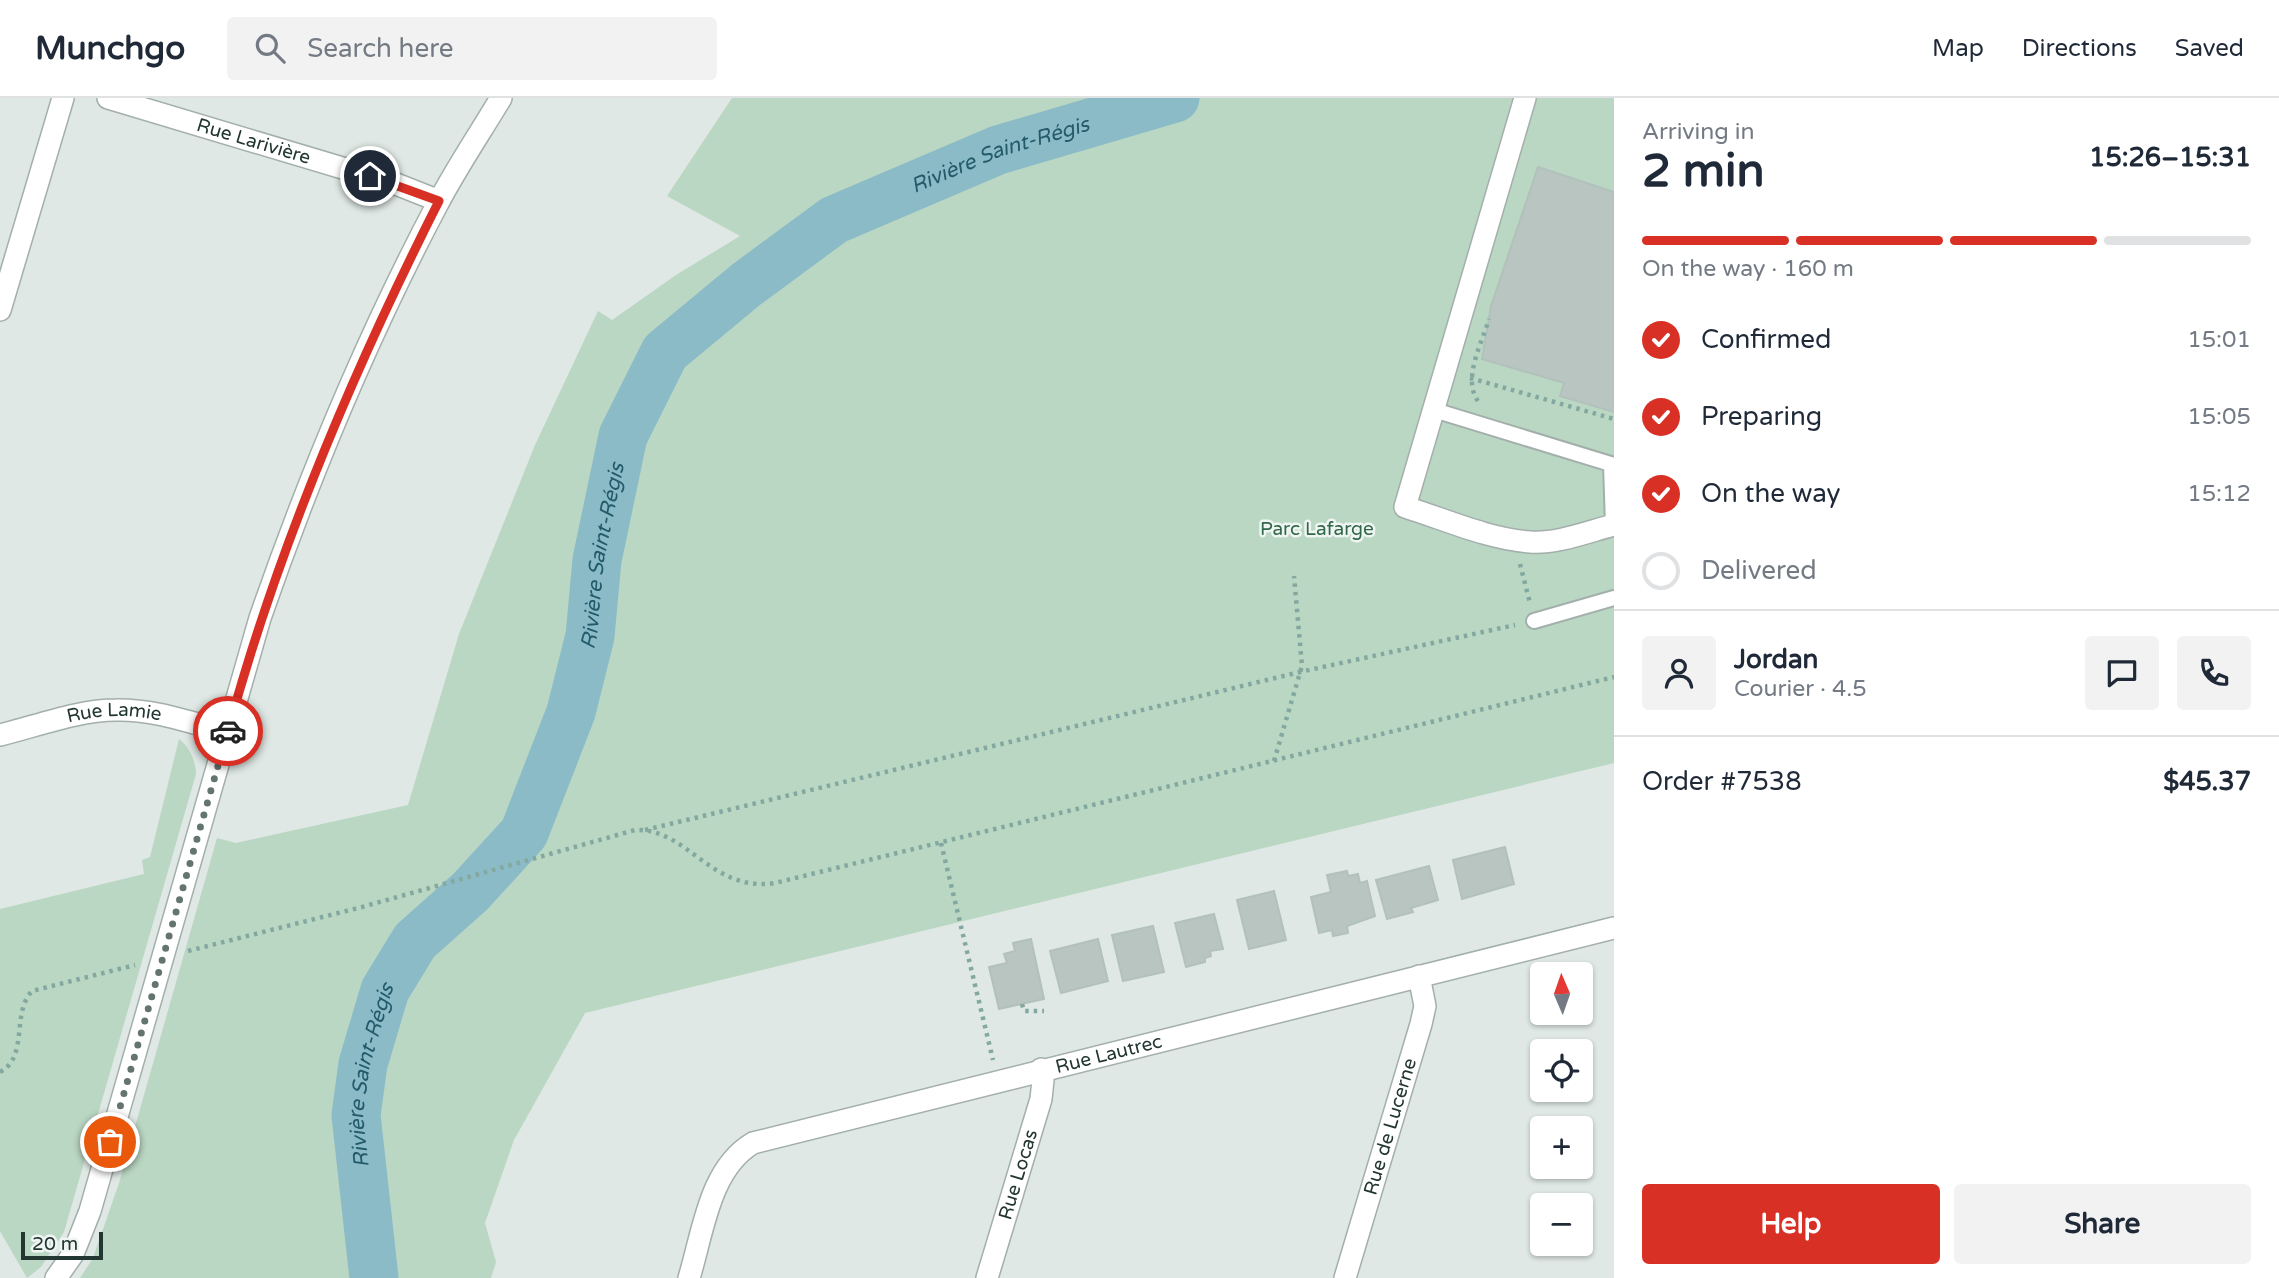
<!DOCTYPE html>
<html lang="en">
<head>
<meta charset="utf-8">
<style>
  :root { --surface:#fff; --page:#f2f2f3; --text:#1f2937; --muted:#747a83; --line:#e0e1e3; --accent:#d93025 }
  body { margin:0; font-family:"Varela Round",sans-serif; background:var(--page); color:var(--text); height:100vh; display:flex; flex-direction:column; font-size:26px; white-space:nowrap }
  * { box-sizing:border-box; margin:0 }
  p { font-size:23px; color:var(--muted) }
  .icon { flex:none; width:38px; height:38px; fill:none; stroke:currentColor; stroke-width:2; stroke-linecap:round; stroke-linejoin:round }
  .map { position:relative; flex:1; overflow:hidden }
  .panel { display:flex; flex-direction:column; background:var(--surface); width:665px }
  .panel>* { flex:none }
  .needle { width:46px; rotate:358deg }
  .fabs { position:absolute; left:1530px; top:864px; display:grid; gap:14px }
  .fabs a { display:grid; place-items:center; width:63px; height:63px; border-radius:7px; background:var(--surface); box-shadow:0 2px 5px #0004; font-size:35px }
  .scale { position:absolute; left:21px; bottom:18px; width:82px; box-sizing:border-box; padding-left:7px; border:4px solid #223632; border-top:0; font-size:19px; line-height:24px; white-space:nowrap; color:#223632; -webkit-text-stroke:5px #eff5f2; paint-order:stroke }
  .pin { position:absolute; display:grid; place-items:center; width:60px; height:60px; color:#fff; margin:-30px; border:4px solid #fff; border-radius:50%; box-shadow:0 2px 7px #0007 }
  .courier { position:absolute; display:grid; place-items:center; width:70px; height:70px; margin:-35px; border:5px solid #d93025; border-radius:50%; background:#fff; color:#222; box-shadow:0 2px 9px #0007 }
  .summary em { font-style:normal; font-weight:700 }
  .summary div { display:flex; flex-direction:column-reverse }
  .summary { display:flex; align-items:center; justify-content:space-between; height:119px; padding:0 28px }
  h1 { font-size:46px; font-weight:700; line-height:52px }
  .bar { display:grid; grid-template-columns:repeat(4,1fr); gap:10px 7px; align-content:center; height:84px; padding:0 28px }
  .bar i { height:9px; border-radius:5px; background:var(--line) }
  .bar .current { background:var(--accent) }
  .bar p { grid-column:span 4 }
  .line { display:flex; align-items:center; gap:18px; padding:0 28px; border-top:2px solid var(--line) }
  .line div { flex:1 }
  .round { display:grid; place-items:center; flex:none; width:74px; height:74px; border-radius:7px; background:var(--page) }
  ol { padding:0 28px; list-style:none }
  li { display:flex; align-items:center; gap:21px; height:77px }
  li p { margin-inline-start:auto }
  li .icon { padding:7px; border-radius:50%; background:var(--accent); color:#fff; stroke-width:4 }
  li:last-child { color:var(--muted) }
  li i { width:38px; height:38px; border:4px solid var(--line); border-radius:50% }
  .cta { display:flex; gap:14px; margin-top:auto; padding:14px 28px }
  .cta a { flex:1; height:80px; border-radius:7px; background:var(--accent); color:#fff; font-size:28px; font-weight:700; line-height:80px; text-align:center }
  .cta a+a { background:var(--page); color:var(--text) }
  header { display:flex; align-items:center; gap:42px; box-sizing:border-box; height:98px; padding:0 35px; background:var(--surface); border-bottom:2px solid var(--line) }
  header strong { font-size:33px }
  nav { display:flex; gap:38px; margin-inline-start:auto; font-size:24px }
  .search { width:490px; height:63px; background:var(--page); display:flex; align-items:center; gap:18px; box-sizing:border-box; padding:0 24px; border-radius:7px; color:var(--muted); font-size:26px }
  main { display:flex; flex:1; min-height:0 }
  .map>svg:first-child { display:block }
  .green { fill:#bad7c3 }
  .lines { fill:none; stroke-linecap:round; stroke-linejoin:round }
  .river { stroke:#8cbbc8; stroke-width:49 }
  .building { fill:#b8c5c1; stroke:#b2c1bc; stroke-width:2 }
  .service-casing { stroke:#a3afab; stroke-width:18 }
  .minor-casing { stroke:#a3afab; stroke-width:24 }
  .path { stroke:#83a89f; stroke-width:4.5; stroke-dasharray:3.5 5; stroke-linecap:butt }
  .service { stroke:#fff; stroke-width:14 }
  .minor { stroke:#fff; stroke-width:21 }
  .done { stroke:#647470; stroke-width:7; stroke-dasharray:0 12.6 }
  .route { stroke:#d93025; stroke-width:9 }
  .labels { text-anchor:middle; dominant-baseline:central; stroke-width:5; stroke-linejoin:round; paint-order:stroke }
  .street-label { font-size:19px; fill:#223632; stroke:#eff5f2 }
  .park-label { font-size:19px; fill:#316849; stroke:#eff5f2 }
  .water-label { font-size:21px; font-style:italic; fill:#235b6b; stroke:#eff5f2 }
</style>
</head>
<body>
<header>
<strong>Munchgo</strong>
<div class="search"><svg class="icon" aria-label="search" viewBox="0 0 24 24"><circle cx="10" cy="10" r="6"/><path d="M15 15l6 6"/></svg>Search here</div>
<nav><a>Map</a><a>Directions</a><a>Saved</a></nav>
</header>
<main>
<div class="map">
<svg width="1614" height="1180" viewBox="0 0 1614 1180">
  <rect width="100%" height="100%" fill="#dfe8e4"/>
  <!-- green -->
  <path class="green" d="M732 0H1614V665L585 915 514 1042 485 1125 496 1164 491 1180H80L93 1160 119 1085 217 740 236 745 408 707 459 536 535 347 598 213 612 222 676 177 740 138 667 98Z
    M179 641C189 648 196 663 196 676L64 1134 41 1169 27 1180 0 1133V811L144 776 142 762 150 759Z"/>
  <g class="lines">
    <!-- river -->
    <path class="river" id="s1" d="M374 1180 356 1017 363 966 385 892 415 843 470 794 524 735 571 614 590 538 597 462 623 338 665 254 747 186 834 122 998 52 1175 0"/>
  </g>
  <!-- building -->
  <path class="building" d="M1538 69 1614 94V314L1560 298 1564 285 1482 261 1491 208Z
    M1505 749 1514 786 1462 801 1453 762Z
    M1429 768 1438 802 1411 810 1413 814 1387 821 1376 782Z
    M1347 773 1348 778 1358 776 1360 785 1367 783 1375 818 1347 828 1348 835 1333 838 1332 832 1319 835 1311 799 1331 794 1327 777Z
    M1274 793 1286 842 1249 851 1237 802Z
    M1214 816 1223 851 1210 853 1211 858 1205 860V864L1186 869 1175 825Z
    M1153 828 1164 874 1123 883 1112 837Z
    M1031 841 1044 901 999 911 989 869 1007 865 1004 856 1015 853 1013 845Z
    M1098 841 1108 883 1061 895 1050 853Z"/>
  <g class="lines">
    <defs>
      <path id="service" d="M1434 312 1614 367
        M1611 366 1613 427
        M1534 523 1614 500"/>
      <g id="minor">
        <path id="s2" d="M108 0 396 86 439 103"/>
        <path d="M1525 0 1405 409C1444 421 1488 441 1530 444 1557 446 1587 434 1614 427"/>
        <path d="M0 212 63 0"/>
        <path id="s3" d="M0 637C37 628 78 612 116 612 154 611 191 625 227 634"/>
        <path d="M56 1180 73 1156 90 1113 260 520C309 379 368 237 438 105 457 69 480 35 501 0"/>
        <path id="s4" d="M689 1180C703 1135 709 1071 753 1045L1614 830"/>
        <path id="s5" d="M987 1180 1041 1001 1043 982 1041 971"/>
        <path id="s6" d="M1345 1180 1421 926 1425 908 1419 878"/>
      </g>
    </defs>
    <!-- service casing -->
    <use href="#service" class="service-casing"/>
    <!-- minor casing -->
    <use href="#minor" class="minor-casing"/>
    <!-- path -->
    <path class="path" d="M1470 280 1614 321
      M1478 303C1462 281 1482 245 1489 221
      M1520 466 1530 505
      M1274 663 1302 568 1294 478
      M645 732 1300 574 1515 527
      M941 745 993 962
      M188 853 362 809 635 732C688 730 711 795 775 785L1614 579
      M1022 906 1024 913H1044
      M0 974C29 959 11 915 32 893L135 867"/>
    <!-- service -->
    <use href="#service" class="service"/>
    <!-- minor -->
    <use href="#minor" class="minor"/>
  </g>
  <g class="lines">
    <!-- done -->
    <path class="done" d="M110 1044 228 633"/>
    <!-- route -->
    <path class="route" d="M228 633C278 449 353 273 439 103L370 78"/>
  </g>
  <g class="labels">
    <!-- street labels -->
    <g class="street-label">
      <text stroke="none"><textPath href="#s2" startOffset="152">Rue Larivière</textPath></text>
      <text stroke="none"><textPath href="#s3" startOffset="117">Rue Lamie</textPath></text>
      <text stroke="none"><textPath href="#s4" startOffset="520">Rue Lautrec</textPath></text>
      <text stroke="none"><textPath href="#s6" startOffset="158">Rue de Lucerne</textPath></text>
      <text stroke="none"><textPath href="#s5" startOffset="108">Rue Locas</textPath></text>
    </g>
    <!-- park labels -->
    <g class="park-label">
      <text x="1317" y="431">Parc Lafarge</text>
    </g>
    <!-- water labels -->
    <g class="water-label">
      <text stroke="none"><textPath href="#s1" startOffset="1402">Rivière Saint-Régis</textPath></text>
      <text stroke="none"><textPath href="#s1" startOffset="793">Rivière Saint-Régis</textPath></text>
      <text stroke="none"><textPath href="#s1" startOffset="205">Rivière Saint-Régis</textPath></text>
    </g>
  </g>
</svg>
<div class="fabs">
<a><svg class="needle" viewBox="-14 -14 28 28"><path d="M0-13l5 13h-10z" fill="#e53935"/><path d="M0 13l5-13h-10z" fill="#747a83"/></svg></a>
<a><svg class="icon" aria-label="locate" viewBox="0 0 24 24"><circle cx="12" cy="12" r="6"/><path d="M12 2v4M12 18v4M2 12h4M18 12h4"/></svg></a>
<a>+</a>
<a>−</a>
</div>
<div class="scale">20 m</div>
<div class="pin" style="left:110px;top:1044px;background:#ea580c"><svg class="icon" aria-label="bag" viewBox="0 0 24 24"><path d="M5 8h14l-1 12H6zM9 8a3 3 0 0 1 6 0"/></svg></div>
<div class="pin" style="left:370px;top:78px;background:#1f2937"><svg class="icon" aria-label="home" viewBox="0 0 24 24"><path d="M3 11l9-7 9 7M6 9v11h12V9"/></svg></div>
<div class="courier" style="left:228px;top:633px"><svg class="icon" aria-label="car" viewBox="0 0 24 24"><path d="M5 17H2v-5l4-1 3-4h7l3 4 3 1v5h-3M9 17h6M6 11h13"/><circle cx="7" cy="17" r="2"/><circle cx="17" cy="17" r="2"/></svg></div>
</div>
<section class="panel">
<div class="summary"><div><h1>2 min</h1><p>Arriving in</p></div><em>15:26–15:31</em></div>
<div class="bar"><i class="current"></i><i class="current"></i><i class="current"></i><i></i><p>On the way · 160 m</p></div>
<ol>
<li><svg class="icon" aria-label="check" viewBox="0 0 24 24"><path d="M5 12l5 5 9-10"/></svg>Confirmed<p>15:01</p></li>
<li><svg class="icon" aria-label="check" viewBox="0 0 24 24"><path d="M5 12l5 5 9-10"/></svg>Preparing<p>15:05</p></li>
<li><svg class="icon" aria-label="check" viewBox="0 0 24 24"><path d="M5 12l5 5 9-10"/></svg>On the way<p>15:12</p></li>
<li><i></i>Delivered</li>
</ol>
<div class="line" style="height:126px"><a class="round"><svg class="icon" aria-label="person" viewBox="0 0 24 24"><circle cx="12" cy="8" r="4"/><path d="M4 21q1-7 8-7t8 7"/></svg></a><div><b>Jordan</b><p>Courier · 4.5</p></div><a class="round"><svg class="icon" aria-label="chat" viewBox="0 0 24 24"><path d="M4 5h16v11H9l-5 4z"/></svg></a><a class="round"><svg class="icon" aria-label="phone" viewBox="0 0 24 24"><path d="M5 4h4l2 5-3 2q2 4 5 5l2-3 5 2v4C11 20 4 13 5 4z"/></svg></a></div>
<div class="line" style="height:91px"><div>Order #7538</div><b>$45.37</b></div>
<div class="cta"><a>Help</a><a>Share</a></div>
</section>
</main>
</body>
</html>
